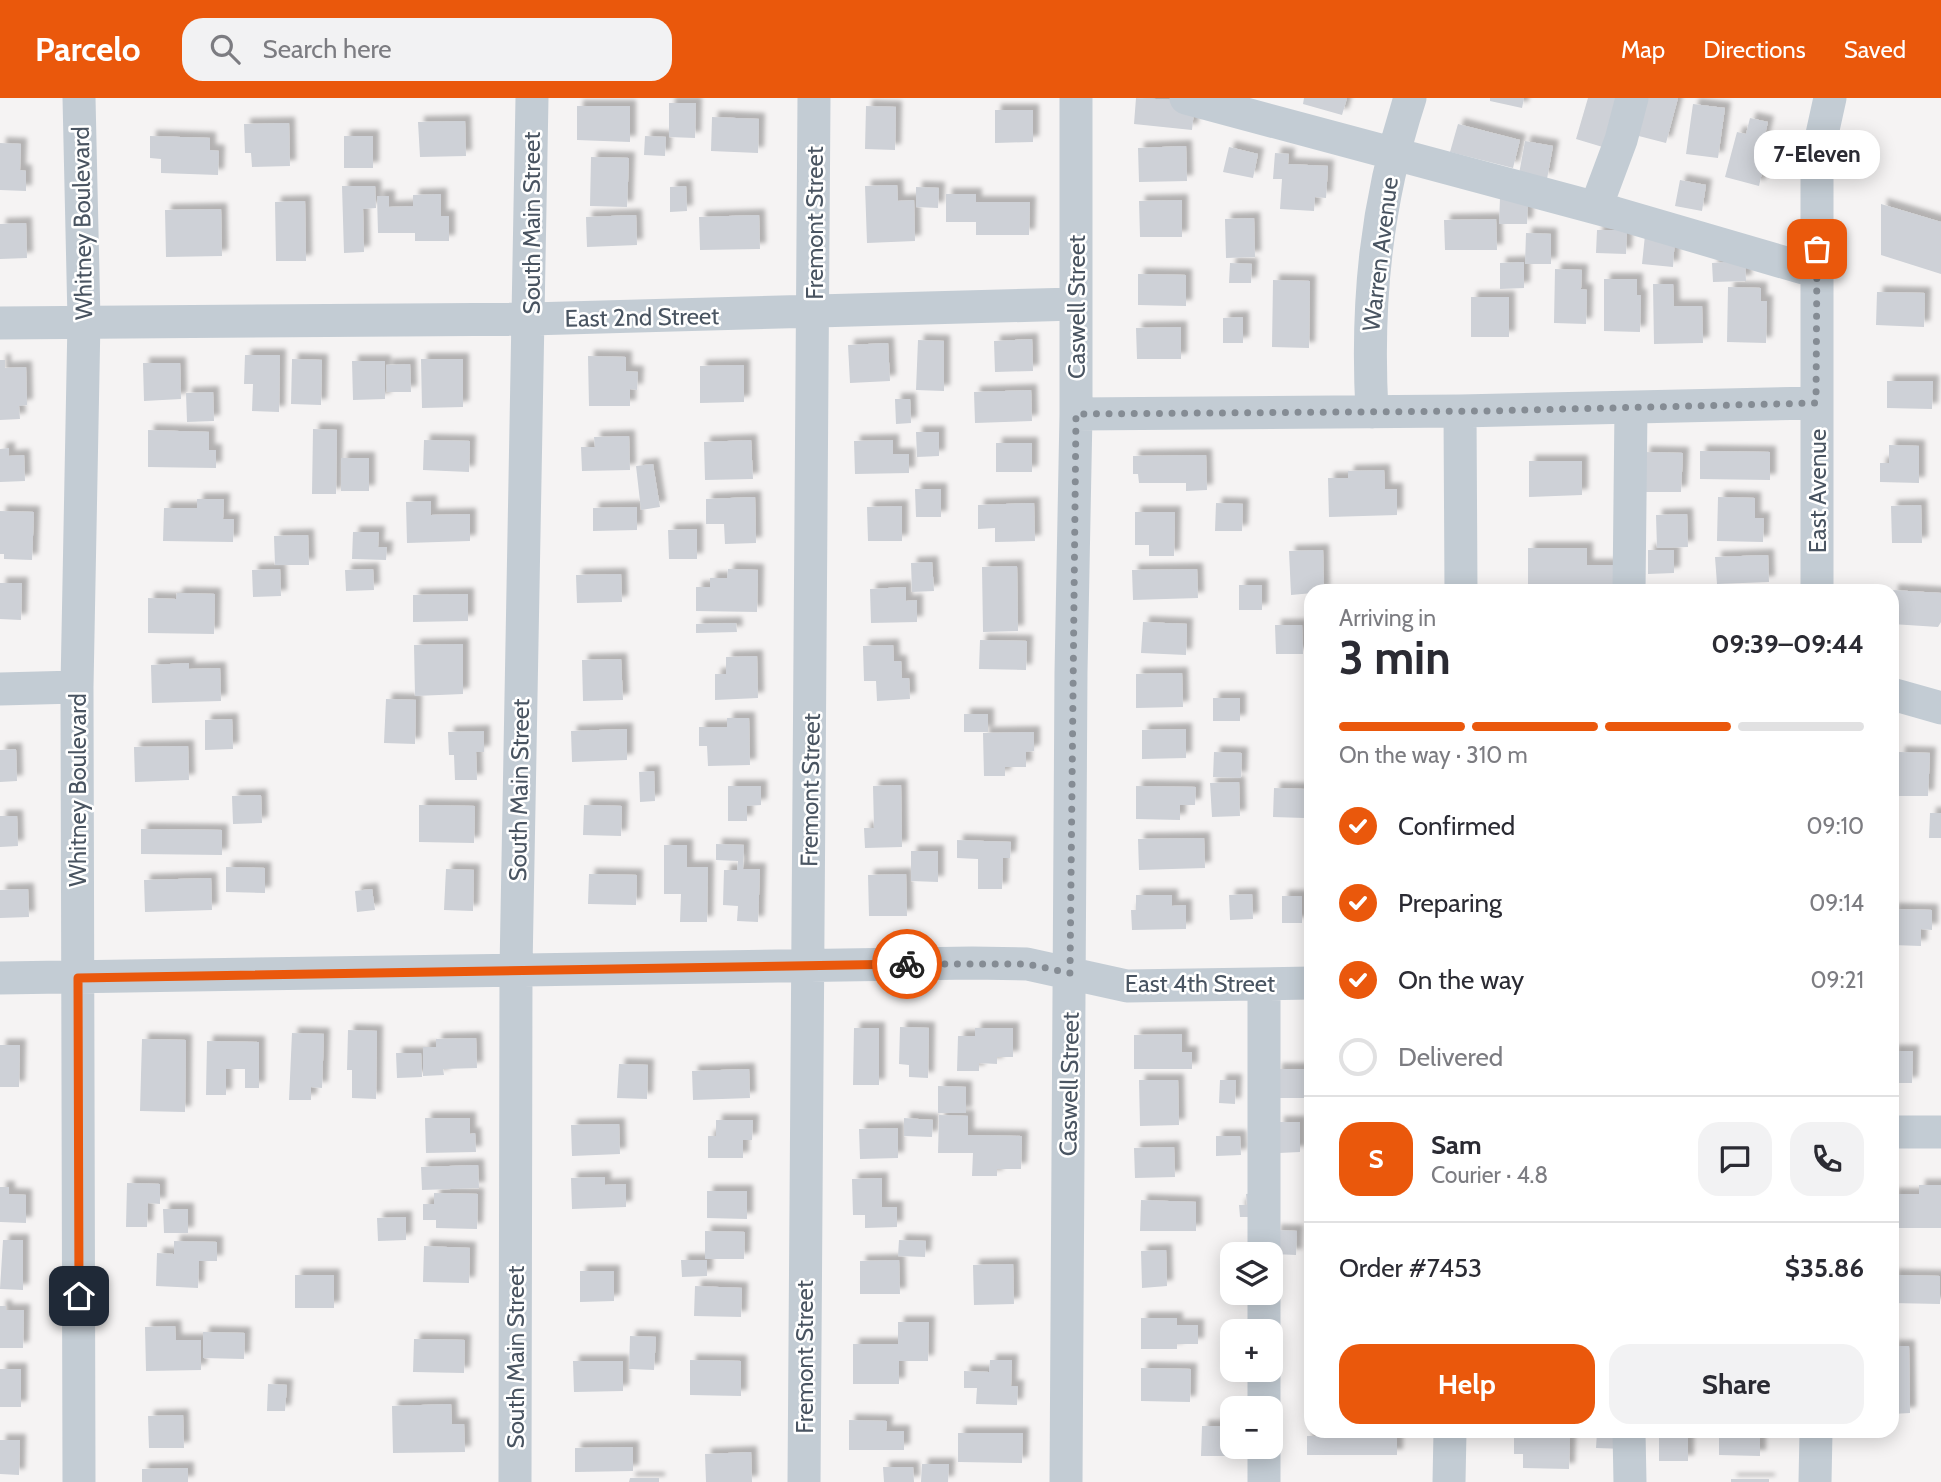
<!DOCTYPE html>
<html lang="en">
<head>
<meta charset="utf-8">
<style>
  :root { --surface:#fff; --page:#f2f2f3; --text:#2b2b33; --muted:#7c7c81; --line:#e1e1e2; --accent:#ea580c }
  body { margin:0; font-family:Cabin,sans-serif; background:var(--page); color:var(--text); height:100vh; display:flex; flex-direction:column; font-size:26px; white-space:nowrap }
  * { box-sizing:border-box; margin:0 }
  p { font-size:23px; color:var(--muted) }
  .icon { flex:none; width:38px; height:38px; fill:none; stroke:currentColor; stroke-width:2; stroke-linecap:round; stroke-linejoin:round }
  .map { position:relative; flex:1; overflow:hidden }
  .panel { position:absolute; left:1304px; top:486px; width:595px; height:854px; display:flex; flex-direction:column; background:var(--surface); border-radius:21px; box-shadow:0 4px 18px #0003 }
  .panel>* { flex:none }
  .controls { position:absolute; left:1220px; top:1144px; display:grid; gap:14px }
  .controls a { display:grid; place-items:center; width:63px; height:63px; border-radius:14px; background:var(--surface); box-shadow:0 4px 18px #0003; font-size:35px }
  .pin { position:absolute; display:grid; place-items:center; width:60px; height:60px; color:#fff; margin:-30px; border-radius:14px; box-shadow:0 4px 10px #0006 }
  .courier { position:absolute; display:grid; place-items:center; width:70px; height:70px; margin:-35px; border:5px solid #ea580c; border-radius:50%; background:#fff; color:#222; box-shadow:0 2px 9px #0007 }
  .bubble { position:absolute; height:49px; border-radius:21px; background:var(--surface); box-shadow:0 4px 18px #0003; font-size:23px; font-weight:700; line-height:49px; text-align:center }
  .summary em { font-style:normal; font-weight:700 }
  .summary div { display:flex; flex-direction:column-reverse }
  .summary { display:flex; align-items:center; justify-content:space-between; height:119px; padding:0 35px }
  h1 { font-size:46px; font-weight:700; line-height:52px }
  .bar { display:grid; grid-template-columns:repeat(4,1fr); gap:10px 7px; align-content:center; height:84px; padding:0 35px }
  .bar i { height:9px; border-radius:5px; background:var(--line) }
  .bar .current { background:var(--accent) }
  .bar p { grid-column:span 4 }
  .line { display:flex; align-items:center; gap:18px; padding:0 35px; border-top:2px solid var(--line) }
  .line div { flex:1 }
  .round { display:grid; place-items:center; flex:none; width:74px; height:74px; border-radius:21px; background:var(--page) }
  ol { padding:0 35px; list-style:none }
  li { display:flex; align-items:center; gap:21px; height:77px }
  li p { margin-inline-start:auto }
  li .icon { padding:7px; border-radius:50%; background:var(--accent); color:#fff; stroke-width:4 }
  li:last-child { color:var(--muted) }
  li i { width:38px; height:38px; border:4px solid var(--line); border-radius:50% }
  .primary-button { display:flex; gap:14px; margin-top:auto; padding:14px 35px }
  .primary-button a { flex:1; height:80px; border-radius:21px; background:var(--accent); color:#fff; font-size:28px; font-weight:700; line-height:80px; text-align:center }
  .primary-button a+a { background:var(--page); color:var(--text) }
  header { display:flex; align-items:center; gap:42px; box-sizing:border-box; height:98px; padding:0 35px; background:var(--accent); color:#fff }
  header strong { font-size:33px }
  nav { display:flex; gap:38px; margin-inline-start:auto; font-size:24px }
  .search { width:490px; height:63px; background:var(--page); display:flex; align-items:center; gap:18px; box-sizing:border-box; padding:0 24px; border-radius:21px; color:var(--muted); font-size:26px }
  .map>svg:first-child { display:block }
  .building { fill:#ced1d7; filter:url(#shadow) }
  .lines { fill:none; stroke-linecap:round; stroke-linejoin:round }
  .minor { stroke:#c3ccd4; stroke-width:33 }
  .done { stroke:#858c94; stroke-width:7; stroke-dasharray:0 12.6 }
  .route { stroke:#ea580c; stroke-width:9 }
  .labels { text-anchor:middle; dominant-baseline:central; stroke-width:5; stroke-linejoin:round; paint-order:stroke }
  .street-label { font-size:24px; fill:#495461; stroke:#fff }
</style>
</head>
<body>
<header>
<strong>Parcelo</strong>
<div class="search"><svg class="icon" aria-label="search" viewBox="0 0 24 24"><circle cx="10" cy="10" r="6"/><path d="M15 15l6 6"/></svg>Search here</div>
<nav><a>Map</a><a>Directions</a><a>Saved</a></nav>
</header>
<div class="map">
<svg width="1941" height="1384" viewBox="0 0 1941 1384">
  <defs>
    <filter id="shadow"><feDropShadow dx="6" dy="-6" stdDeviation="2" flood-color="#0004"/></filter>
  </defs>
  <rect width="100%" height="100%" fill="#f5f3f3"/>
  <!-- building -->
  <path class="building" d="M1136 0 1195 3 1192 32 1134 26Z
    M1304 0H1347L1342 17 1303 6Z
    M1490 0H1524L1522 10 1490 3Z
    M1588 0H1621L1606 50 1576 41Z
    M1640 0H1678L1666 45 1631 36Z
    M669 5H696L695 40 669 39Z
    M1693 6 1725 10 1718 60 1686 56Z
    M577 8H630V44L577 42Z
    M866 8 896 9 895 52 865 51Z
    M995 12H1033V44L995 45Z
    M712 19 759 21 758 55 711 53Z
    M1750 20 1768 24 1764 41 1769 43 1759 88 1725 79 1737 34 1746 36Z
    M465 23 466 58 420 59 418 24Z
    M289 25 290 68 252 69 251 55H245L244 26Z
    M1458 26 1520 42 1513 70 1450 54Z
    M150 38 210 40V52L219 53 218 77 161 75V61L150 60Z
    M344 38H373V70H344Z
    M645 38 666 39 665 58 644 57Z
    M1525 43 1553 48 1547 81 1519 76Z
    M0 45 21 46 20 72 26 73V93L0 92Z
    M1186 48 1187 83 1139 84 1138 50Z
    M1229 49 1258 56 1253 80 1223 74Z
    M1275 55 1289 56 1288 66 1328 68 1326 100 1315 99 1314 113 1280 111 1282 81H1273Z
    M591 59 629 60 627 109 590 108Z
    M1680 82 1706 87 1702 113 1675 108Z
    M897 87 898 103 914 102 915 143 867 145 865 88Z
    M342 88H375L376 110 363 111 364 154 344 155Z
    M686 88 687 113 670 114V89Z
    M916 89 939 90 938 110 916 109Z
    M441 96V118H449V143H415V135H378L377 98H389V109L413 108V97Z
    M946 96H976V104H1030L1029 137H976V124H946Z
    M1500 100 1528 101 1527 126H1499Z
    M1182 102V139H1140L1139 103Z
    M305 103 306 163H276L275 104Z
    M1881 106 1941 124V176L1881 157Z
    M221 111 222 158 166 159 165 112Z
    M636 117 637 147 587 149 586 119Z
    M759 117 760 151 700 152 699 119Z
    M1254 120 1255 159 1226 160 1225 121Z
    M1496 121 1497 152H1445L1444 122Z
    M26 125 27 160 0 161V126Z
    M1597 132H1627L1626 156 1596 155Z
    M1526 135 1551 136V166H1525Z
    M1645 137 1675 139 1673 169 1642 166Z
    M1745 163 1746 183 1713 184 1712 165Z
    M1524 164V190L1500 191V165Z
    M1230 165 1252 166 1251 185H1229Z
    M1555 171 1582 172 1581 191 1587 192 1586 226 1554 225Z
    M1138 176 1186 177V208L1138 207Z
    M1604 181H1637V197H1641L1640 234 1604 233Z
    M1273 182 1310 183 1309 250 1272 249Z
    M1653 186H1673L1674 208H1702L1703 245 1654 246Z
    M1728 189 1761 190V203H1767L1766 245 1727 244Z
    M1877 194 1925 195 1924 229 1876 227Z
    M1471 199H1509V239H1471Z
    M1243 219V245H1223V220Z
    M1181 229V261H1137L1136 230Z
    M1032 241 1033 273 995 274 994 243Z
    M918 242 944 243V293L916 292Z
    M888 245 890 283 850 285 848 247Z
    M245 257H280L279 314 252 313 253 286H244Z
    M588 258 626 259V273L638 274 637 292 630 291V308H589Z
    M292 261 322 262 321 307 291 306Z
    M421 261H463V309L422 310Z
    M0 262H5V270L26 269 27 307 19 308 20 321 0 322Z
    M352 263H385V301L353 302Z
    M143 265H180L181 301 144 303Z
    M410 266 411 294H387L386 267Z
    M744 267V304L700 305V268Z
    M1887 283H1933L1932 311 1887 310Z
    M1031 292 1032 323 975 325 974 294Z
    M213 294 214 323 187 324 186 295Z
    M895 301H910L911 325 896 326Z
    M313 331 337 332 336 396H312Z
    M148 332 209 334V352H216V370L148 369Z
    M916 334H939V358L917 359Z
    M629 338 630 372 582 373 581 349H595L594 339Z
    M424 342 470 343 469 374 423 372Z
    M751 342 753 381 705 382 704 344Z
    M893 342V356H909V375L855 376 854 343Z
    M996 345H1032V374H996Z
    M1889 347 1919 348V385L1880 384V365H1889Z
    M9 350V358L24 357 25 383 0 384V351Z
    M1700 353 1770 354V382L1700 381Z
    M1644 354 1683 355 1681 394H1643Z
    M1206 357 1207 392 1186 393V385H1139L1138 376H1133V358Z
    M341 360H369V393H341Z
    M1529 363H1582V397L1529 399Z
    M653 366 660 409 641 412 636 368Z
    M1384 372 1385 391H1397V417L1329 419 1328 380H1348V373Z
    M915 391H941V419H916Z
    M755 399 756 445 725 446 724 426H706V401Z
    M1718 399 1755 400V420H1764L1763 444 1717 443Z
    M197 401H224L223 421H234L233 444 163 443 164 410H197Z
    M431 403V417L470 416V443L407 445 406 404Z
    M1034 405 1035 443 995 444V430L978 431V407Z
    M1216 405 1243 406 1242 433H1215Z
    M1921 407 1922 445H1892L1891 408Z
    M902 408V443H868L867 409Z
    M637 409V432L593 433V410Z
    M0 413 34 414 32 462 4 461V456H0Z
    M1135 414H1175L1174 458H1149V447H1135Z
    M1687 416 1688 449 1657 450 1656 417Z
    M697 431V461H669L668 432Z
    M353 434H379L378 449H387L386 462 352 461Z
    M308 437 309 467H275L274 438Z
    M1528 450H1587V467H1614V494H1581V486H1528Z
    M1323 452 1324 494 1291 497 1289 453Z
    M1648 452H1674V475L1648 476Z
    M1768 457 1769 484 1717 486 1715 459Z
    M932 464 934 493 912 494 911 465Z
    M1017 468 1018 533 983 534 982 469Z
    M280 471 281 498 253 499 252 472Z
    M373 471 374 492 346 493 345 472Z
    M728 471 758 472 757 514 696 513V489H710V480H727Z
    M1197 471 1198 500 1133 502 1132 472Z
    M621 476 622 504 577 505 576 477Z
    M0 485H22L21 522 0 521Z
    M1239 487H1262V512H1239Z
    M906 489V503L917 502V524L871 525 870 491Z
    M1892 492 1941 495V524L1938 529 1892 526Z
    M177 495 215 496 214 536 148 535V500L176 501Z
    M468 496V523L413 524V497Z
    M1143 524 1187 526 1186 557 1141 555Z
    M736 525 737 534 696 535V526Z
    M1275 527H1302L1303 556H1276Z
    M980 542 1027 543 1026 572 979 571Z
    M463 546V596L415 598 414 547Z
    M893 547 894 563H901L902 580H909L910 601 877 603 876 583H864L863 548Z
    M757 558 758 600 715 602V576H726V559Z
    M621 561 623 602 583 603 582 562Z
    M189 565V571L220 570 221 603 152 605 151 567Z
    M1182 575 1183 609 1136 610V576Z
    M1213 600H1240V623H1213Z
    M386 601 416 602 415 646 384 645Z
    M964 616H988V634H964Z
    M727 620H749L750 667 708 668 707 648H699V629H727Z
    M232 621 233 651 205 652V622Z
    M627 631V662L572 664 571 633Z
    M1186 631V660L1142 661V632Z
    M484 633V654H476L477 682H455L454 657H449L448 634Z
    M1034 634V653L1026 654V669H1005V678H984L983 635Z
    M188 648 189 682 135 684 134 649Z
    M16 651 17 683 0 684V652Z
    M1214 654 1242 655 1241 680 1213 679Z
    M1899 654 1930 655 1928 698H1898Z
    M654 673 655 703 640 704 639 674Z
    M1239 684 1240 718 1212 719 1210 685Z
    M901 687 902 749 865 750 864 730H874L873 688Z
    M728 688H761V707L747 708V723H728Z
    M1136 688 1196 689 1195 707H1180V722L1136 721Z
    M1274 690 1305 691V720L1273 719Z
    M261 697 262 725 233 726 232 698Z
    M419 707 475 708 474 745 419 744Z
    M584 707 622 708 621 738 583 737Z
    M1930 715H1941V740H1929Z
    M0 718H17L18 748 0 749Z
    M141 731 222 732V757L141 756Z
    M1204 740 1205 770 1139 772 1138 741Z
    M957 742 1011 744 1010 760H1003L1002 791H978V761L957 760Z
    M716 746 744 747 743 771H760L758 824 737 823 738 808 723 807 724 772H737L738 763 716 762Z
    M664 747H687V769H708L707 824H680L681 796H664Z
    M911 753H938V784L911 783Z
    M226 769 265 770V795L226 794Z
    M446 771 474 772 473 813 444 812Z
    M589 776 637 777 636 807 588 806Z
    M906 776 907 818H869L868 777Z
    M211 780 212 812 145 814 144 782Z
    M28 791 29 819 0 820V792Z
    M372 791 375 812 357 814 355 793Z
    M1252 796 1253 821 1230 822 1229 797Z
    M1136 797H1172V808L1186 807V831L1132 832 1131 812H1136Z
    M1282 798H1302V825H1282Z
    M1892 811 1932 812V832L1921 831V848L1892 847Z
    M900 929 929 930 928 980 909 979V967L899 966Z
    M854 930H879V987H853Z
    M975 930H1013V959H997V966L979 965V973H957L958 938H975Z
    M348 932 377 933 376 1001 352 1000V972H347Z
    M292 935 324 936 322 990 311 989V1002H289Z
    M1182 936V954H1192V971H1134V937Z
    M476 940 477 970 443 971 444 977 423 978V949H436V941Z
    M142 941 186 942 185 1014 140 1013Z
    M207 943 259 944V990H245V971H226V997H206Z
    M0 947H20L19 989H0Z
    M1892 953H1913L1912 985H1892Z
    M396 955H421L422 979 397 980Z
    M619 966 648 967 647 1001 617 1000Z
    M749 971 750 1000 693 1002 692 973Z
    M1276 971H1311V1000H1277Z
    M1139 982H1178L1179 1027 1140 1028Z
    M1220 982H1236L1235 1006 1219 1005Z
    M938 988 966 989V1015H938Z
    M939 1017 968 1018V1037L1022 1038 1021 1071H997V1078H972L973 1055H938Z
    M425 1020H470V1036L475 1035 476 1054 426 1055Z
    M904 1020 933 1022 932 1039 904 1038Z
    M716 1022H753L752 1042H743V1060H708V1038H716Z
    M1278 1024H1300V1054L1279 1055Z
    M619 1026 620 1056 572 1058 571 1027Z
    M898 1030V1060L860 1061 859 1031Z
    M1216 1038H1240L1241 1057 1216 1058Z
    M1174 1049 1175 1079 1135 1080 1134 1050Z
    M478 1067 479 1090 422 1092 421 1069Z
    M605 1079V1087L626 1086V1109L572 1111 571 1080Z
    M882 1080V1109H897V1129L865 1130V1117H853L852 1081Z
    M127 1085 160 1086V1106L148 1105 147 1129H126Z
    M1919 1087H1941V1130H1892V1096H1919Z
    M0 1089H9V1096L26 1097V1125L0 1124Z
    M707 1093H747V1121L707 1120Z
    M434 1095 478 1096 477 1131 436 1130V1122H423V1106H434Z
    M1256 1095V1119H1240L1239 1107H1247L1246 1096Z
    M1141 1102 1196 1104V1133H1140Z
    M163 1111H188V1135H164Z
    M406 1119V1142L378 1143 377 1120Z
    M1275 1132 1297 1133 1296 1157 1274 1156Z
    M705 1133 745 1134 744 1161H705Z
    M3 1142H23V1192L0 1191Z
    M899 1142 926 1143 925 1159 898 1158Z
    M174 1143 217 1144V1163H199L198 1190 156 1188 157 1155 174 1156Z
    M424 1148 470 1150 469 1185 423 1184Z
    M1166 1152 1167 1188 1142 1190 1141 1153Z
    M681 1162H707V1178L682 1179Z
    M899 1162 900 1196H860V1163Z
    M1013 1166 1014 1206 974 1207 973 1167Z
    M580 1173H614V1203L580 1204Z
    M295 1177H334V1210H295Z
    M1892 1177 1940 1178V1206L1892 1205Z
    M695 1188 742 1190 741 1219 694 1218Z
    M1231 1195H1254V1202L1232 1203Z
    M0 1208H6V1212H24L23 1250H0Z
    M1141 1220H1177V1227H1198V1246H1177V1251H1141Z
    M898 1224H929L928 1263H899V1286H853V1246H898Z
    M175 1228 176 1242H201V1272L146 1273 145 1229Z
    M203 1234 245 1235 244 1261 203 1260Z
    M630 1238 656 1239 654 1272 629 1271Z
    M414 1241 465 1242 464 1275 413 1274Z
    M1892 1248H1909L1910 1315 1892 1316Z
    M690 1262 741 1263V1298L690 1297Z
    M990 1262H1012L1011 1288H1018L1017 1307 976 1306 977 1290H964V1273L989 1274Z
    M573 1263H623V1293L574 1294Z
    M1141 1270 1191 1271 1190 1304 1141 1303Z
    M0 1271H21V1309H0Z
    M268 1286 287 1287 285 1313H267Z
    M451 1306 452 1326H464L465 1354 393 1355 392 1308Z
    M183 1317 184 1350H149L148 1318Z
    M849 1322 887 1323 886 1333H904V1352H849Z
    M1202 1328H1232L1235 1358H1201Z
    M1320 1334H1397V1357H1307V1338H1320Z
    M1514 1334H1556V1340H1570L1569 1371 1523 1370V1356H1514Z
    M1597 1334H1625V1351L1596 1350Z
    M1659 1334H1688V1363H1659Z
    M1709 1334H1760V1358L1719 1357V1336H1709Z
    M958 1335H1023L1022 1365 958 1364Z
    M0 1342H20L19 1377 0 1376Z
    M633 1349V1373L575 1374V1350Z
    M751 1354 752 1384H706L705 1356Z
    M922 1366H949L948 1384H921Z
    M883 1369H913L914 1384H884Z
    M188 1370V1384H142V1371Z
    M630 1380H659V1384H629Z
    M1731 1381H1769V1384H1731Z"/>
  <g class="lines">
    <!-- minor -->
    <path class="minor" d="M79 0 84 222 77 589 79 1384
      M1186 0 1615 115 1817 174
      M1596 109 1621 42 1632 0
      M0 225 530 221 1075 206
      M1460 313 1461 494
      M1372 314C1366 204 1376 105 1410 0
      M1076 316 1460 313 1816 305
      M1629 494 1631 310
      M1817 494V59L1830 0
      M0 591 77 589
      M1892 596 1941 610
      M0 880 972 865 1027 866 1127 888 1311 885
      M1264 887V1157
      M1892 1034H1941
      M1264 1195V1234
      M1264 1272V1311
      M1629 1334 1630 1384
      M515 1384 516 871 532 0
      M804 1384 814 0
      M1066 1384 1071 574 1076 316V0
      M1264 1384V1349
      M1449 1384 1450 1334
      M1815 1384 1816 1334"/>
  </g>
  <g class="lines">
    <!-- done -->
    <path class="done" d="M907 866H1027L1070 875 1076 316 1485 313 1816 305 1817 151"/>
    <!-- route -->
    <path class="route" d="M79 1198 78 880 907 866"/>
  </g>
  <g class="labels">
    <!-- street labels -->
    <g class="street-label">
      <text transform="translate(82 125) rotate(-91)">Whitney Boulevard</text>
      <text transform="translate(531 125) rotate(-90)">South Main Street</text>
      <text transform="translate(814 125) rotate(-90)">Fremont Street</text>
      <text transform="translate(1380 156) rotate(-83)">Warren Avenue</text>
      <text transform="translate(1076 209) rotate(-90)">Caswell Street</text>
      <text transform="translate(642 219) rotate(-1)">East 2nd Street</text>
      <text transform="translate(1817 393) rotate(-90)">East Avenue</text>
      <text transform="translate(77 692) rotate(-90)">Whitney Boulevard</text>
      <text transform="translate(519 692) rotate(-89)">South Main Street</text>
      <text transform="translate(810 692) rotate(-89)">Fremont Street</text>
      <text x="1200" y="885">East 4th Street</text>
      <text transform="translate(1069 986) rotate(-89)">Caswell Street</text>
      <text transform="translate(515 1259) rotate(-90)">South Main Street</text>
      <text transform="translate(804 1259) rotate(-90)">Fremont Street</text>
    </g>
  </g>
</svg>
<div class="controls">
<a><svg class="icon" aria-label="layers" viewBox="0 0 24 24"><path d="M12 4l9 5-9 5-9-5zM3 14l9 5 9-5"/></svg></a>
<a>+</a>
<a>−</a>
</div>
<div class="pin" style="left:1817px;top:151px;background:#ea580c"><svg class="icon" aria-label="bag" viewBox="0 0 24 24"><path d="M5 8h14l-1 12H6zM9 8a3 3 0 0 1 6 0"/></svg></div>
<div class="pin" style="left:79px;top:1198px;background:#1f2937"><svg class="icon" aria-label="home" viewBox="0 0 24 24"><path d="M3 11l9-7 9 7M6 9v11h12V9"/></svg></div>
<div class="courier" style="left:907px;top:866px"><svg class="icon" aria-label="bike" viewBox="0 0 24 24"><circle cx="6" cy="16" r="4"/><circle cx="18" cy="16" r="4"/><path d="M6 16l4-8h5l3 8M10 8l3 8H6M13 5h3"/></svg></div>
<div class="bubble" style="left:1754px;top:32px;width:126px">7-Eleven</div>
<section class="panel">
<div class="summary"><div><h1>3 min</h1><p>Arriving in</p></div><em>09:39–09:44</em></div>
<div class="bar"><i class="current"></i><i class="current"></i><i class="current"></i><i></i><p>On the way · 310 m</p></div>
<ol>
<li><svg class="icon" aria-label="check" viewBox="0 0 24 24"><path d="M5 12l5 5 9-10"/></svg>Confirmed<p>09:10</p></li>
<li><svg class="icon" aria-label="check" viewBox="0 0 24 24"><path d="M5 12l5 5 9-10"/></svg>Preparing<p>09:14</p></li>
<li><svg class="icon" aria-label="check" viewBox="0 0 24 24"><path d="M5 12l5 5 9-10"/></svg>On the way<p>09:21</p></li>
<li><i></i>Delivered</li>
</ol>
<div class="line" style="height:126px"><b class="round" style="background:var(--accent);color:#fff">S</b><div><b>Sam</b><p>Courier · 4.8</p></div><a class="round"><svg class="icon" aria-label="chat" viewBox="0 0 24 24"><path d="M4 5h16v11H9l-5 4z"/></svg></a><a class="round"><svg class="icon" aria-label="phone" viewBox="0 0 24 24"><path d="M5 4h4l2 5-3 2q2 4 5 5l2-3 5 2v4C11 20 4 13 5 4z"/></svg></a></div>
<div class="line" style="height:91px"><div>Order #7453</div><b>$35.86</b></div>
<div class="primary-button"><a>Help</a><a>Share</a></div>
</section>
</div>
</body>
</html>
